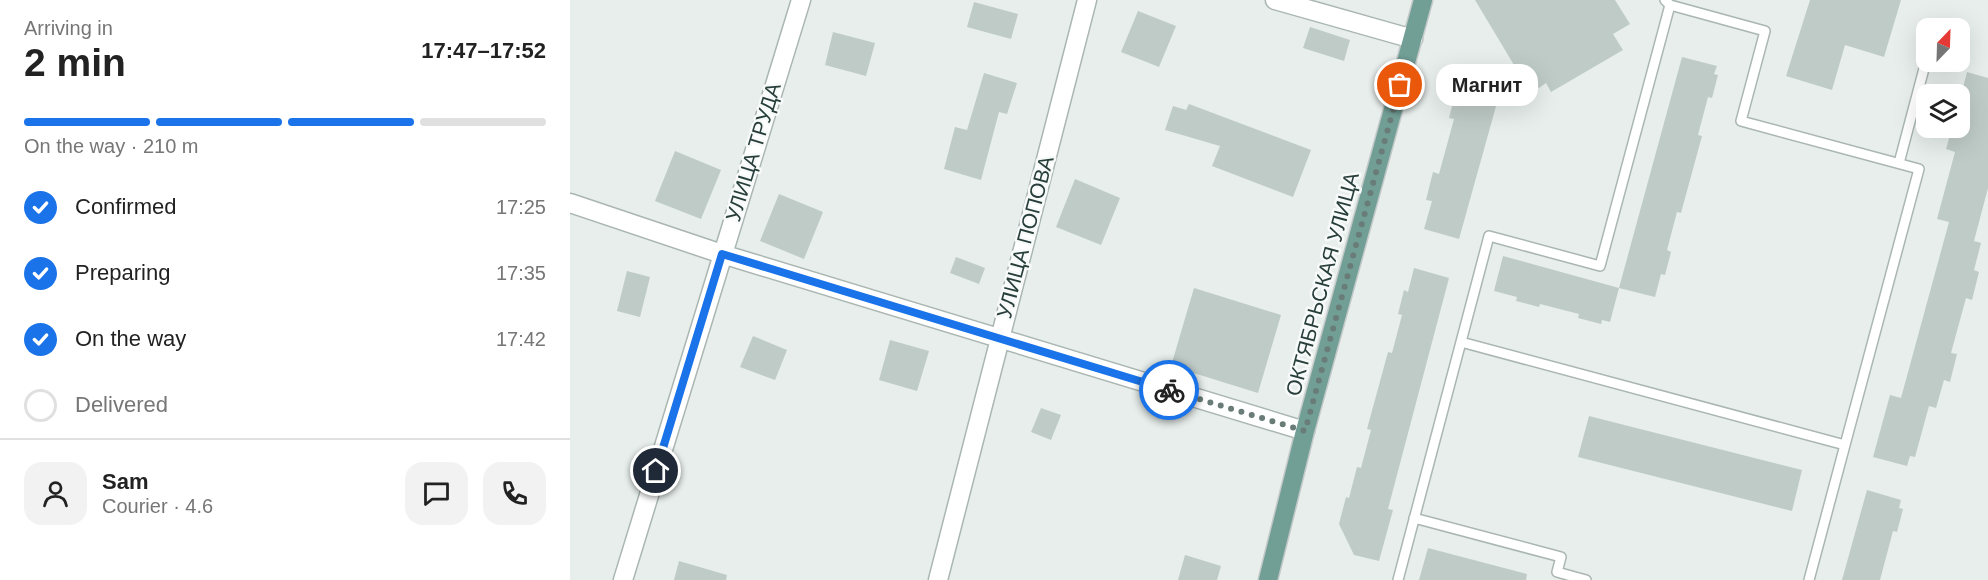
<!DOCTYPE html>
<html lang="en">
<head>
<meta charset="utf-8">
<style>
  :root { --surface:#fff; --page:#f2f2f2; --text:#222; --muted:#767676; --line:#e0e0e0; --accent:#1a73e8 }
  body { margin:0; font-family:Arial,sans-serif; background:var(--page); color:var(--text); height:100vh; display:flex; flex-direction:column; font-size:22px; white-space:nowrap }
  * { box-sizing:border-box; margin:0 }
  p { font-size:20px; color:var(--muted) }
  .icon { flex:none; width:33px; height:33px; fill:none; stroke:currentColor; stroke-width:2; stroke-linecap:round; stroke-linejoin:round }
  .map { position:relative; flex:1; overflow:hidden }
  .sheet { display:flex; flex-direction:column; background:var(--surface); width:570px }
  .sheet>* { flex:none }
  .needle { width:39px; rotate:23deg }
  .buttons { position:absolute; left:1346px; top:18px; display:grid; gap:12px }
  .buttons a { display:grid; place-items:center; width:54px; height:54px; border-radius:12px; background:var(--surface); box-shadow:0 6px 24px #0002; font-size:30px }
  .pin { position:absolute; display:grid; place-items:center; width:51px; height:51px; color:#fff; margin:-26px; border:3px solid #fff; border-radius:50%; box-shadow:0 2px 6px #0007 }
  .courier { position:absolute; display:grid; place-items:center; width:60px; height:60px; margin:-30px; border:4px solid #1a73e8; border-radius:50%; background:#fff; color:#222; box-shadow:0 2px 8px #0007 }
  .bubble { position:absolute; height:42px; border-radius:18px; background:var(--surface); box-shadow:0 6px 24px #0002; font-size:20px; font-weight:600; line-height:42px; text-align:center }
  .head em { font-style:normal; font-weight:600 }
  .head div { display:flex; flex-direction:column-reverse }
  .head { display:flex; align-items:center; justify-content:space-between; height:102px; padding:0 24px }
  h1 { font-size:39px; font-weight:600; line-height:45px }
  .bar { display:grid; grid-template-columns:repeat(4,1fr); gap:9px 6px; align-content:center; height:72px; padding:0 24px }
  .bar i { height:8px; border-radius:4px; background:var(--line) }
  .bar .current { background:var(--accent) }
  .bar p { grid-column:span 4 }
  .line { display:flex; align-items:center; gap:15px; padding:0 24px; border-top:2px solid var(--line) }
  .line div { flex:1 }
  .round { display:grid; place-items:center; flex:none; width:63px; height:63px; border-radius:18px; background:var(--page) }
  ol { padding:0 24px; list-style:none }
  li { display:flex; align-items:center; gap:18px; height:66px }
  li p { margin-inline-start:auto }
  li .icon { padding:6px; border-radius:50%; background:var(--accent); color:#fff; stroke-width:4 }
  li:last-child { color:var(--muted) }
  li i { width:33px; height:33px; border:3px solid var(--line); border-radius:50% }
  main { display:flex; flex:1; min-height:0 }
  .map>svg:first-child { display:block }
  .building { fill:#bfcbc7 }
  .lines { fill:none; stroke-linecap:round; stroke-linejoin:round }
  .lane-casing { stroke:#aab6b2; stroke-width:12 }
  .street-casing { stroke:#aab6b2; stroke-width:21 }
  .primary-casing { stroke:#c3c9c8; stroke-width:21 }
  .lane { stroke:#fff; stroke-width:9 }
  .street { stroke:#fff; stroke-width:18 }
  .primary { stroke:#719e95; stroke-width:18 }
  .done { stroke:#6a7c78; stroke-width:6; stroke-dasharray:0 10.8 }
  .route { stroke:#1a73e8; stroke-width:8 }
  .labels { text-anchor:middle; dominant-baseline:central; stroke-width:5; stroke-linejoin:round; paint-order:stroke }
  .street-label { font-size:21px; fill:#273e3a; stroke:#f7faf9 }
</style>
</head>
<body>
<main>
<section class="sheet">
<div class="head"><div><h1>2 min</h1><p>Arriving in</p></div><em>17:47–17:52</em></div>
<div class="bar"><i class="current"></i><i class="current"></i><i class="current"></i><i></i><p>On the way · 210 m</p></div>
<ol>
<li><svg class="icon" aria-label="check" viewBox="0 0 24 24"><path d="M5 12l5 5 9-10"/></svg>Confirmed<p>17:25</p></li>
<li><svg class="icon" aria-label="check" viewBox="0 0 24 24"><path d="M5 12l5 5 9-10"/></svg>Preparing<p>17:35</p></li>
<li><svg class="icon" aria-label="check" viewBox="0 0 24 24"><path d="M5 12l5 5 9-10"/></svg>On the way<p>17:42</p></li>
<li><i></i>Delivered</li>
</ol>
<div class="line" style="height:108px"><a class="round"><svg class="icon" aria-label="person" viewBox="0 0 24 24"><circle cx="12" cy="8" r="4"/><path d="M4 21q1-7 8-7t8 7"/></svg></a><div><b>Sam</b><p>Courier · 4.6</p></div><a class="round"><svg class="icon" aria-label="chat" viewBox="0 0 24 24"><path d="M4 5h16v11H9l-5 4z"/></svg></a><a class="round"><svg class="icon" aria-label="phone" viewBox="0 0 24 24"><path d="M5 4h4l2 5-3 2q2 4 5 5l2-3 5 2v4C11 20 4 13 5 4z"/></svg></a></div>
</section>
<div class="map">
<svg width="1418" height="580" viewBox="0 0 1418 580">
  <rect width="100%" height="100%" fill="#e7eeeb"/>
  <!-- building -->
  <path class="building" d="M905 0H1045L1060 24 1043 34 1053 50 981 92 976 83 969 88 964 80 956 85Z
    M1240 0H1331L1314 57 1275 45 1262 90 1216 76Z
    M404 2 448 14 441 39 397 27Z
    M568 11 606 26 589 67 551 52Z
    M740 27 780 40 774 61 733 48Z
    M263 32 305 43 296 76 255 65Z
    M1112 57 1147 66 1144 74 1148 75 1142 98 1138 97 1128 135 1132 136 1111 213 1107 212 1097 250 1101 252 1095 275 1091 274 1085 297 1049 288Z
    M900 64 935 74 889 239 854 229 862 201 856 200 863 172 869 174 884 119 879 118 886 90 892 92Z
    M1397 72 1418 78V188L1404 241 1411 243 1404 270 1409 272 1402 300 1396 298 1381 353 1387 354 1380 382 1374 380 1366 408 1359 406 1345 457 1340 456 1337 466 1303 457 1320 395 1331 398 1379 222 1367 219 1385 152 1376 149 1382 128H1389V103Z
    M414 73 447 83 437 114 429 112 411 180 374 169 385 127 397 130Z
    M619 104 741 150 723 197 642 166 650 146 595 130 603 106 616 110Z
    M105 151 151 170 131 219 85 201Z
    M505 179 550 198 531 245 486 227Z
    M209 194 253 212 234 259 190 241Z
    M933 256 1049 288 1040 322 1032 320 1031 324 1008 318 1009 314 970 304 969 307 946 301 947 297 924 291Z
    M386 257 415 268 409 284 380 273Z
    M844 268 879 278 818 509 823 510 809 561 784 555 769 524 776 497 779 498 787 467 791 468 801 430 797 429 818 352 822 353 832 315 828 314 834 290 838 292Z
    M57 271 80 277 70 317 47 311Z
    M624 288 711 315 688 393 601 366Z
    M183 336 217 350 205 380 170 367Z
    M320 340 359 351 347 391 309 380Z
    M471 408 491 415 481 440 461 432Z
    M1019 416 1232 470 1222 511 1008 457Z
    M1297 490 1331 500 1329 508 1333 509 1327 532 1323 531 1310 580H1272Z
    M858 548 957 574 956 580H849Z
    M615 555 651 566 647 580H608Z
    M109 561 157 575 156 580H104Z"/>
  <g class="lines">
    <defs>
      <path id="lane" d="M1329 163 1356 61
        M891 342 1275 445 1349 169 1171 121 1195 31 1100 5 1095 0
        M844 518 991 557 987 572 1016 580
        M828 580 919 236 1030 266 1100 5
        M1239 580 1275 445"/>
      <path id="street" d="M705 0 843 39
        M0 203 152 254 735 431
        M53 580 231 0
        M368 580 517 0"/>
      <path id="primary" d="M698 580 735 431 853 0"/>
    </defs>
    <!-- lane casing -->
    <use href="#lane" class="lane-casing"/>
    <!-- street casing -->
    <use href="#street" class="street-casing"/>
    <!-- primary casing -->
    <use href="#primary" class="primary-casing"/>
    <!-- lane -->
    <use href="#lane" class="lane"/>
    <!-- street -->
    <use href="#street" class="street"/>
    <!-- primary -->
    <use href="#primary" class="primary"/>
  </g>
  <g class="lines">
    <!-- done -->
    <path class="done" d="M599 390 735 431 830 85"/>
    <!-- route -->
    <path class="route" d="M86 471 152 254 599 390"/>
  </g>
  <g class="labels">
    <!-- street labels -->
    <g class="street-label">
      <text transform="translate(183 152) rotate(-73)">УЛИЦА ТРУДА</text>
      <text transform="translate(455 237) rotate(-75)">УЛИЦА ПОПОВА</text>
      <text transform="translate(752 284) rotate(-75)">ОКТЯБРЬСКАЯ УЛИЦА</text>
    </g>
  </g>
</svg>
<div class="buttons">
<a><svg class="needle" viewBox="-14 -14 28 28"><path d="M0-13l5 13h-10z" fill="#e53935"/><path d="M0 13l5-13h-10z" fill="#767676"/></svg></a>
<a><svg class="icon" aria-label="layers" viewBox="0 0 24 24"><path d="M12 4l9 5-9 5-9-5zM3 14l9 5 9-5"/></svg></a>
</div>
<div class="pin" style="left:830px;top:85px;background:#ea580c"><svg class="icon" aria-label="bag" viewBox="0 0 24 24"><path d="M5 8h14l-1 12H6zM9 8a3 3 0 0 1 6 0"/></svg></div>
<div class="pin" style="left:86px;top:471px;background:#1f2937"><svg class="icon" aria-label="home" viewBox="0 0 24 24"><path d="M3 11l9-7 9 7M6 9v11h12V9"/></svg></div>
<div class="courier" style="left:599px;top:390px"><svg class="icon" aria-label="bike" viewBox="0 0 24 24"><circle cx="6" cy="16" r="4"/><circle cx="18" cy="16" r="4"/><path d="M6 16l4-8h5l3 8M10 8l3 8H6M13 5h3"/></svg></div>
<div class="bubble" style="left:866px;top:64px;width:102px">Магнит</div>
</div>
</main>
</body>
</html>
